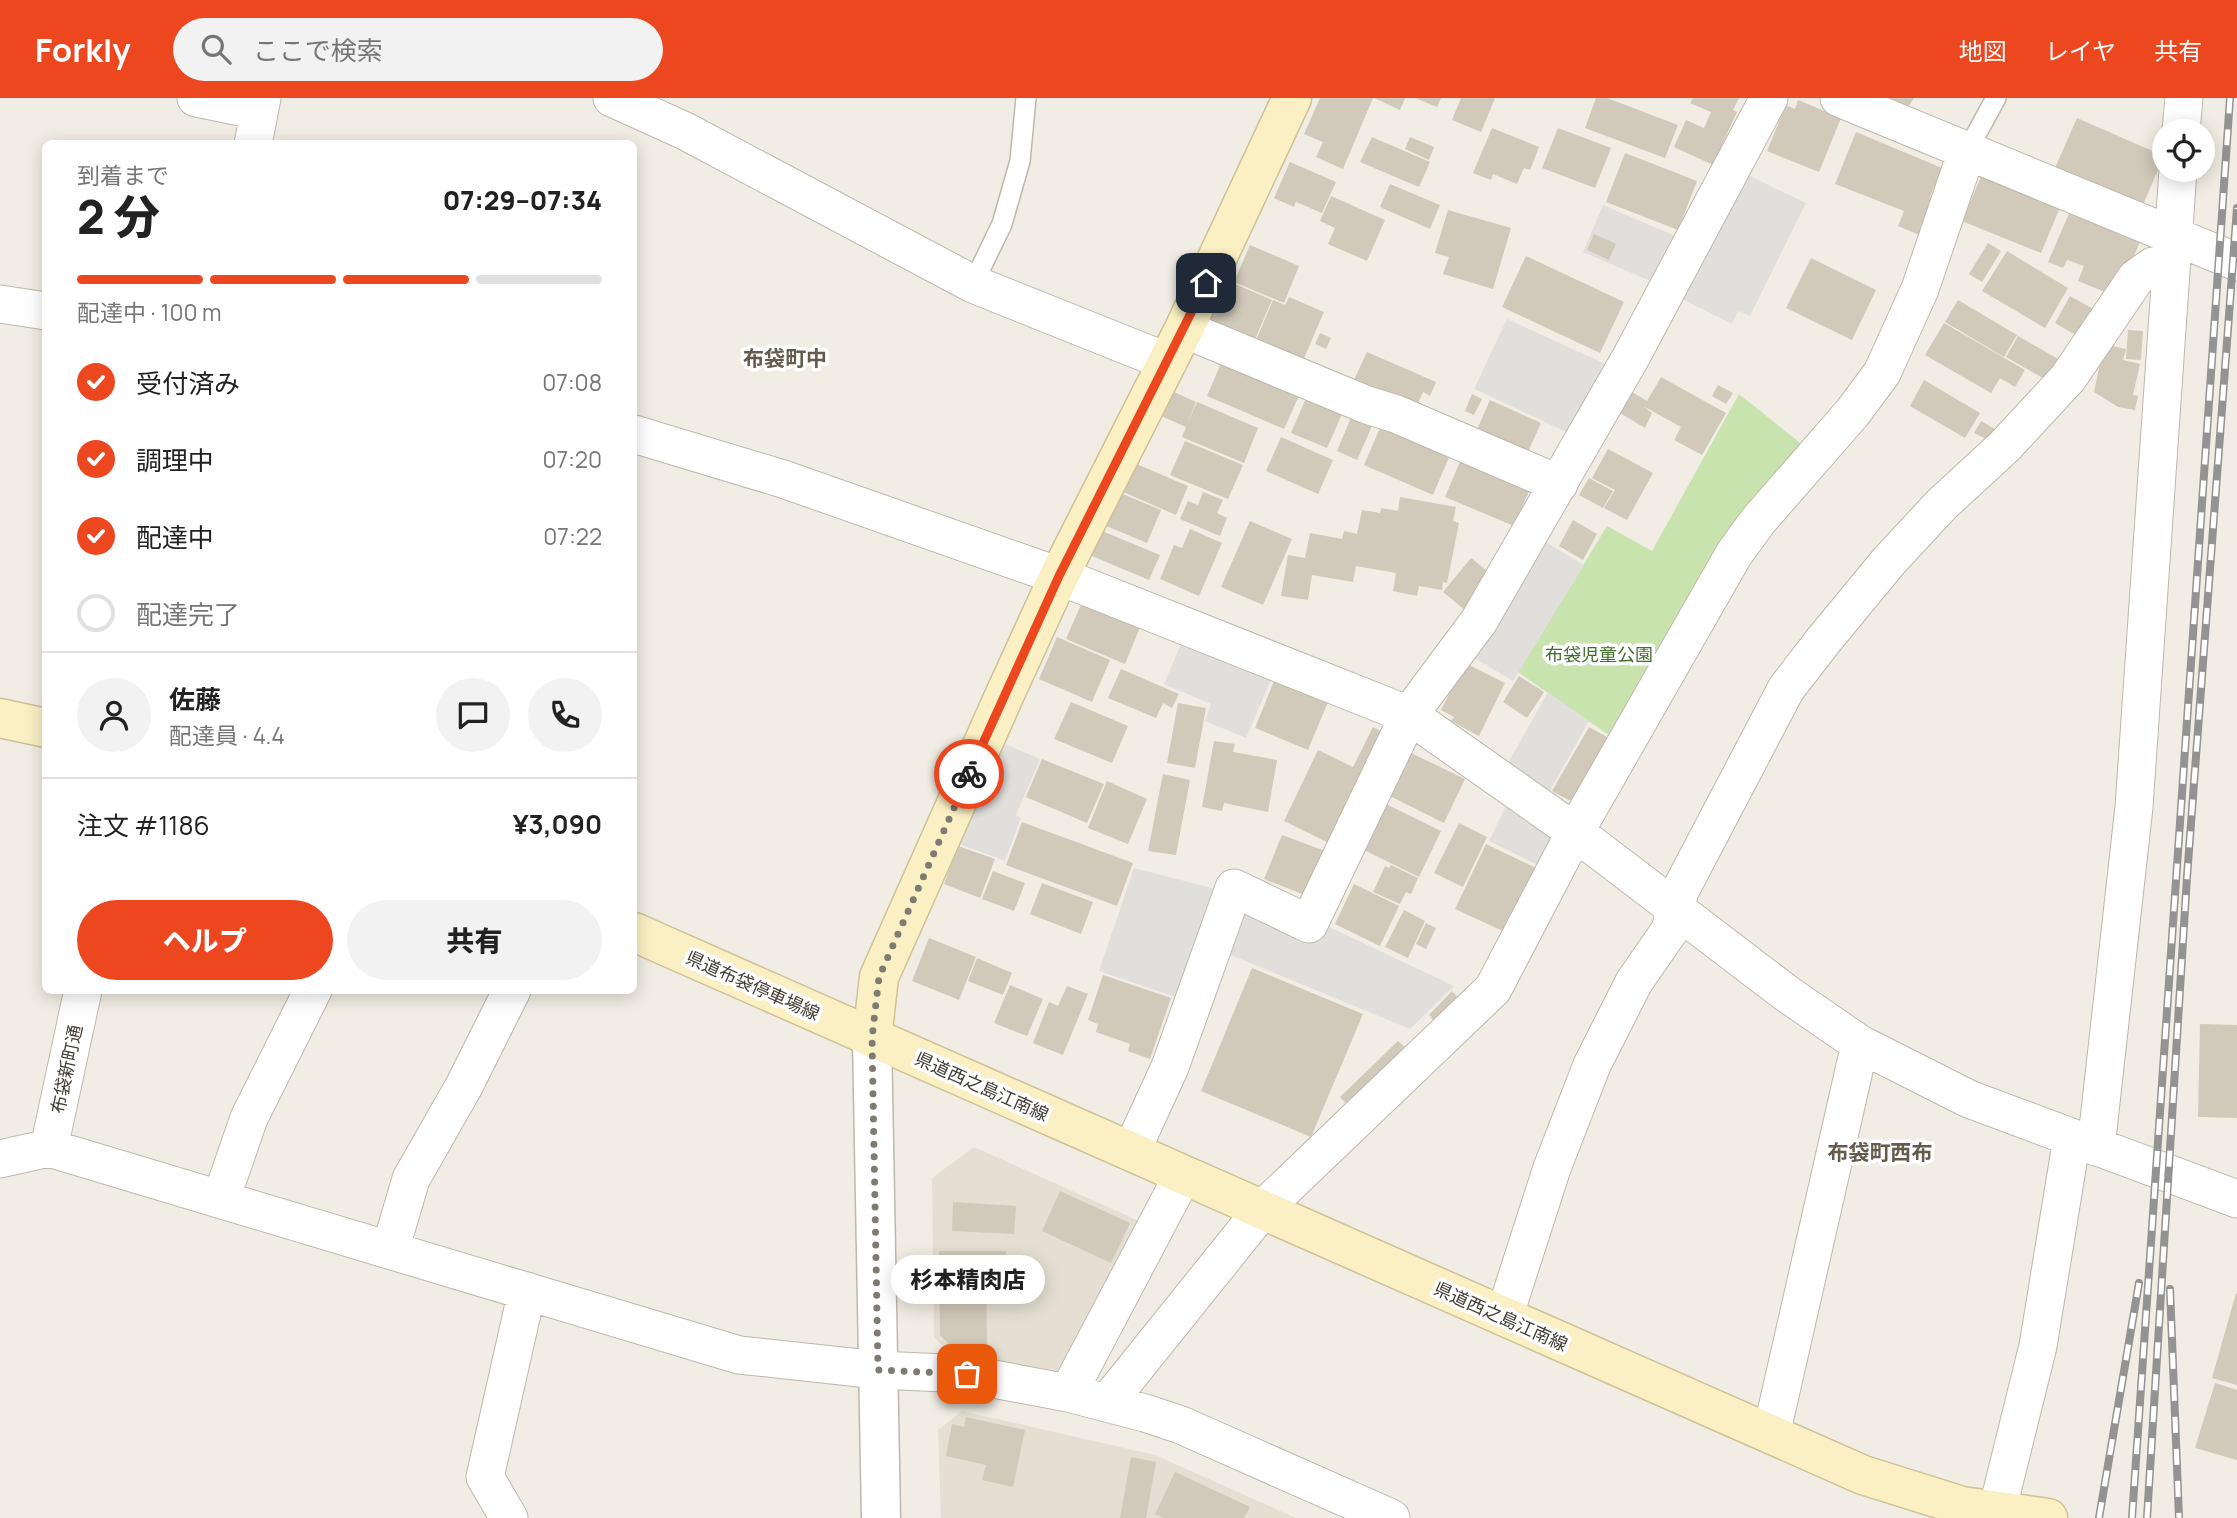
<!DOCTYPE html>
<html lang="ja">
<head>
<meta charset="utf-8">
<style>
  :root { --surface:#fff; --page:#f2f2f2; --text:#222; --muted:#767676; --line:#e0e0e0; --accent:#ec471f }
  body { margin:0; font-family:Manrope,"Noto Sans JP",sans-serif; background:var(--page); color:var(--text); height:100vh; display:flex; flex-direction:column; font-size:26px; white-space:nowrap }
  * { box-sizing:border-box; margin:0 }
  p { font-size:23px; color:var(--muted) }
  .icon { flex:none; width:38px; height:38px; fill:none; stroke:currentColor; stroke-width:2; stroke-linecap:round; stroke-linejoin:round }
  .map { position:relative; flex:1; overflow:hidden }
  .side { position:absolute; left:42px; top:42px; width:595px; height:854px; display:flex; flex-direction:column; background:var(--surface); border-radius:10px; box-shadow:0 4px 18px #0003 }
  .side>* { flex:none }
  .buttons { position:absolute; left:2152px; top:21px; display:grid; gap:14px }
  .buttons a { display:grid; place-items:center; width:63px; height:63px; border-radius:50%; background:var(--surface); box-shadow:0 4px 18px #0003; font-size:35px }
  .pin { position:absolute; display:grid; place-items:center; width:60px; height:60px; color:#fff; margin:-30px; border-radius:14px; box-shadow:0 4px 10px #0006 }
  .courier { position:absolute; display:grid; place-items:center; width:70px; height:70px; margin:-35px; border:5px solid #ec471f; border-radius:50%; background:#fff; color:#222; box-shadow:0 2px 9px #0007 }
  .bubble { position:absolute; height:49px; border-radius:24px; background:var(--surface); box-shadow:0 4px 18px #0003; font-size:23px; font-weight:800; line-height:49px; text-align:center }
  .head em { font-style:normal; font-weight:800 }
  .head div { display:flex; flex-direction:column-reverse }
  .head { display:flex; align-items:center; justify-content:space-between; height:119px; padding:0 35px }
  h1 { font-size:46px; font-weight:800; line-height:52px }
  .bar { display:grid; grid-template-columns:repeat(4,1fr); gap:10px 7px; align-content:center; height:84px; padding:0 35px }
  .bar i { height:9px; border-radius:5px; background:var(--line) }
  .bar .on { background:var(--accent) }
  .bar p { grid-column:span 4 }
  .line { display:flex; align-items:center; gap:18px; padding:0 35px; border-top:2px solid var(--line) }
  .line div { flex:1 }
  .round { display:grid; place-items:center; flex:none; width:74px; height:74px; border-radius:37px; background:var(--page) }
  ol { padding:0 35px; list-style:none }
  li { display:flex; align-items:center; gap:21px; height:77px }
  li p { margin-inline-start:auto }
  li .icon { padding:7px; border-radius:50%; background:var(--accent); color:#fff; stroke-width:4 }
  li:last-child { color:var(--muted) }
  li i { width:38px; height:38px; border:4px solid var(--line); border-radius:50% }
  .primary-button { display:flex; gap:14px; margin-top:auto; padding:14px 35px }
  .primary-button a { flex:1; height:80px; border-radius:42px; background:var(--accent); color:#fff; font-size:28px; font-weight:800; line-height:80px; text-align:center }
  .primary-button a+a { background:var(--page); color:var(--text) }
  header { display:flex; align-items:center; gap:42px; box-sizing:border-box; height:98px; padding:0 35px; background:var(--accent); color:#fff }
  header strong { font-size:33px }
  nav { display:flex; gap:38px; margin-inline-start:auto; font-size:24px }
  .search { width:490px; height:63px; background:var(--page); display:flex; align-items:center; gap:18px; box-sizing:border-box; padding:0 24px; border-radius:38px; color:var(--muted); font-size:26px }
  .map>svg:first-child { display:block }
  .residential { fill:#e4dfd2 }
  .green { fill:#c9e3ae }
  .parking { fill:#e1dfdc }
  .building { fill:#d1c9ba }
  .lines { fill:none; stroke-linecap:round; stroke-linejoin:round }
  .service-casing { stroke:#beb8aa; stroke-width:22 }
  .minor-casing { stroke:#beb8aa; stroke-width:39 }
  .tertiary-casing { stroke:#beb8aa; stroke-width:41 }
  .secondary-casing { stroke:#cec196; stroke-width:41 }
  .service { stroke:#fff; stroke-width:19 }
  .minor { stroke:#fff; stroke-width:37 }
  .tertiary { stroke:#fff; stroke-width:38 }
  .secondary { stroke:#fbf0c3; stroke-width:38 }
  .rail-casing { stroke:#939393; stroke-width:8 }
  .rail { stroke:#fff; stroke-width:5; stroke-dasharray:16; stroke-linecap:butt }
  .done { stroke:#7f7b72; stroke-width:7; stroke-dasharray:0 12.6 }
  .route { stroke:#ec471f; stroke-width:9 }
  .labels { text-anchor:middle; dominant-baseline:central; stroke-width:7; stroke-linejoin:round; paint-order:stroke }
  .park-label { font-size:18px; fill:#426f2c; stroke:#fff }
  .street-label { font-size:18px; fill:#423d34; stroke:#fff }
  .quarter-label { font-size:21px; font-weight:bold; fill:#645b4c; stroke:#fff }
</style>
</head>
<body>
<header>
<strong>Forkly</strong>
<div class="search"><svg class="icon" aria-label="search" viewBox="0 0 24 24"><circle cx="10" cy="10" r="6"/><path d="M15 15l6 6"/></svg>ここで検索</div>
<nav><a>地図</a><a>レイヤ</a><a>共有</a></nav>
</header>
<div class="map">
<svg width="2237" height="1420" viewBox="0 0 2237 1420">
  <rect width="100%" height="100%" fill="#f1ede4"/>
  <!-- residential -->
  <path class="residential" d="M974 1049 1139 1123 1057 1278 953 1259 934 1239 932 1080Z
    M962 1313 1155 1357 1296 1420H941L938 1332Z"/>
  <!-- green -->
  <path class="green" d="M1739 296 1809 352 1619 644 1518 574 1607 428 1652 453Z"/>
  <!-- parking -->
  <path class="parking" d="M1740 73 1806 105 1750 218 1738 213 1732 226 1676 198Z
    M1603 107 1682 141 1662 188 1583 154Z
    M1507 221 1614 270 1575 338 1474 291Z
    M1539 440 1584 467 1513 583 1468 556Z
    M1184 539 1273 577 1246 640 1205 623 1211 606 1164 586Z
    M1548 594 1589 623 1548 696 1507 667Z
    M996 642 1040 661 1016 717 1021 720 1005 763 954 744Z
    M1507 706 1558 746 1546 771 1489 743Z
    M1134 770 1216 791 1178 900 1099 873Z
    M1253 814 1316 843 1327 828 1454 888 1410 931 1226 855 1238 817Z"/>
  <!-- building -->
  <path class="building" d="M1320 0H1373L1343 71 1316 59 1323 44 1304 36Z
    M1374 0H1405L1400 12Z
    M1415 0H1441L1437 9Z
    M1461 0H1495L1481 34 1452 22Z
    M1596 0H1607L1678 27 1665 60 1585 30Z
    M1693 0H1739L1733 12 1737 14 1713 67 1674 49 1686 22 1704 30 1711 14 1690 5Z
    M1889 0H1914L1906 12Z
    M1798 2 1841 20 1819 74 1767 53 1786 7 1795 11Z
    M2077 20 2164 58 2142 109 2055 70Z
    M1492 30 1539 49 1530 72 1524 70 1517 86 1493 76 1491 82 1473 75Z
    M1558 30 1611 50 1595 90 1542 70Z
    M1856 34 1942 70 1930 99 1937 102 1922 138 1898 128 1904 113 1835 86Z
    M1372 39 1430 64 1419 89 1360 64Z
    M1410 39 1434 49 1429 62 1405 51Z
    M1625 55 1697 83 1678 132 1606 104Z
    M1290 64 1336 84 1322 115 1296 104 1294 109 1274 100Z
    M1983 74 2061 107 2041 155 1962 123Z
    M1390 86 1440 107 1430 131 1380 109Z
    M1331 98 1385 122 1367 163 1328 146 1335 130 1320 123Z
    M2071 111 2141 141 2117 199 2078 183 2084 168 2067 162 2063 170 2048 164Z
    M1448 112 1511 130 1493 191 1443 176 1449 159 1435 155Z
    M1594 136 1616 146 1609 162 1587 152Z
    M1988 145 2001 153 1982 184 1969 176Z
    M1250 147 1299 168 1284 205 1234 184Z
    M2007 153 2068 190 2045 230 1982 193Z
    M1526 158 1624 204 1600 255 1502 209Z
    M1811 160 1876 192 1852 242 1786 210Z
    M1226 182 1272 202 1252 248 1206 228Z
    M2070 198 2095 212 2079 239 2055 225Z
    M1289 199 1324 214 1301 267 1254 247 1273 202 1285 207Z
    M1958 202 2017 237 2004 259 1945 224Z
    M1944 225 2025 272 2015 289 2000 280 1991 295 1925 257Z
    M2128 232 2143 233 2141 262 2126 261Z
    M1320 235 1331 240 1326 251 1315 246Z
    M2018 238 2060 262 2048 283 2006 259Z
    M2104 246 2126 251 2123 262 2140 266 2133 297 2138 298 2135 312 2118 309 2094 294Z
    M1367 254 1436 284 1430 298 1423 294 1416 310 1353 284Z
    M1225 256 1303 289 1284 331 1207 298Z
    M1661 279 1726 315 1702 357 1674 342 1681 329 1643 308 1652 315 1645 330 1620 315 1632 294 1647 303Z
    M1924 282 1980 315 1965 340 1910 308Z
    M1718 287 1733 295 1726 306 1712 298Z
    M1310 291 1346 307 1327 350 1291 335Z
    M1172 293 1196 304 1187 326 1197 304 1258 330 1244 365 1182 339 1186 329 1161 318Z
    M1472 296 1482 301 1474 317 1465 313Z
    M1490 302 1541 325 1527 356 1476 334Z
    M1355 310 1376 319 1357 362 1337 353Z
    M1383 323 1452 352 1433 397 1364 367Z
    M1981 323 1998 333 1992 344 1974 335Z
    M1281 339 1333 362 1318 396 1266 373Z
    M1185 343 1243 367 1228 401 1170 377Z
    M1608 351 1653 375 1627 422 1604 410 1615 392 1592 380Z
    M1464 354 1533 384 1514 428 1445 399Z
    M1134 365 1188 388 1176 417 1121 393Z
    M1589 380 1613 393 1603 410 1579 397Z
    M1118 394 1161 412 1147 445 1104 427Z
    M1203 394 1223 402 1217 415 1227 420 1220 438 1180 421 1188 403 1198 407Z
    M1400 399 1456 409 1453 423 1459 425 1447 485 1443 484 1442 492 1419 488 1417 498 1393 493 1396 475 1356 468 1353 484 1312 477 1308 502 1281 498 1288 457 1305 460 1310 435 1342 441 1344 433 1357 436 1362 412 1380 415 1381 410 1398 413Z
    M1573 422 1597 436 1583 462 1559 448Z
    M1250 423 1292 441 1263 507 1221 489Z
    M1190 431 1222 445 1199 498 1160 481 1174 447 1182 450Z
    M1102 433 1160 457 1149 482 1092 458Z
    M1471 460 1495 479 1466 513 1443 494Z
    M1083 502 1141 527 1125 566 1066 541Z
    M1057 539 1110 562 1092 604 1039 581Z
    M1465 565 1505 585 1479 638 1451 623 1454 619 1441 612Z
    M1121 571 1179 596 1172 610 1163 605 1156 620 1108 600Z
    M1519 578 1544 594 1527 620 1503 604Z
    M1274 583 1328 604 1308 652 1255 630Z
    M1071 604 1128 628 1112 665 1054 641Z
    M1178 605 1206 610 1195 670 1167 665Z
    M1373 629 1388 637 1335 748 1284 723 1318 652 1353 669Z
    M1589 629 1614 643 1578 707 1552 693Z
    M1214 643 1235 646 1233 654 1277 662 1268 714 1224 705 1222 713 1202 709Z
    M1411 655 1465 681 1444 725 1390 698Z
    M1042 661 1104 686 1087 725 1026 699Z
    M1163 676 1190 682 1176 757 1148 753Z
    M1107 683 1147 701 1128 746 1088 730Z
    M1386 706 1441 733 1419 779 1364 752Z
    M1022 724 1133 765 1117 808 1006 767Z
    M1459 725 1487 739 1463 789 1434 775Z
    M1282 737 1325 753 1307 798 1264 781Z
    M1486 746 1536 770 1505 834 1455 811Z
    M958 748 995 761 980 800 944 786Z
    M1391 767 1418 780 1411 796 1406 794 1400 806 1373 794 1385 768 1389 770Z
    M993 773 1025 785 1014 813 982 801Z
    M1042 785 1093 804 1081 836 1030 816Z
    M1354 786 1399 808 1380 848 1335 826Z
    M1404 812 1425 823 1408 860 1385 849Z
    M1426 825 1436 830 1426 851 1416 846Z
    M929 840 976 859 959 902 912 883Z
    M977 860 1012 875 1003 897 968 883Z
    M1252 870 1363 916 1311 1039 1201 993Z
    M1103 877 1171 900 1150 961 1128 953 1130 946 1096 934 1098 926 1088 922Z
    M1010 887 1043 901 1027 938 994 925Z
    M1067 888 1088 896 1063 957 1033 945 1049 904 1058 908Z
    M1452 893 1461 903 1437 926 1429 917Z
    M2200 926 2237 927V1020L2198 1019Z
    M1398 943 1408 952 1349 1009 1340 999Z
    M1060 1093 1130 1125 1111 1165 1042 1133Z
    M953 1104 1016 1108 1014 1136 952 1133Z
    M939 1153H1006V1169H986L987 1248 952 1249 940 1237Z
    M2236 1195 2237 1196V1287L2212 1280Z
    M2215 1285 2237 1292V1362L2195 1350Z
    M966 1319 1025 1332 1013 1389 982 1382 986 1367 946 1358 952 1326 964 1329Z
    M1131 1359 1156 1364 1146 1420H1120Z
    M1175 1374 1250 1409 1244 1420H1164L1155 1416Z"/>
  <g class="lines">
    <defs>
      <path id="service" d="M1967 53 1996 0
        M973 186 1002 126 1020 63 1026 0"/>
      <path id="minor" d="M196 0 259 13
        M612 0 685 33 973 186 1168 264
        M1839 0 2237 164
        M2181 33 2184 0
        M253 46 262 0
        M0 206 46 213
        M1184 231 1367 307 1396 316 1559 386
        M634 336 783 381 1059 478 1409 617 1575 734 1786 895 1860 946 1969 1001 2237 1101
        M2096 1049 2134 709 2178 72
        M49 1050 83 892
        M1131 1054 1170 969 1234 790 1309 826 1409 617 1479 523 1631 259 1769 0
        M0 1061 49 1050 739 1257 878 1272 967 1276 1068 1295 1145 1315 1181 1327 1391 1420
        M221 1101 249 1020 313 892
        M390 1152 411 1081 464 988 512 892
        M1504 1219 1552 1070 1592 967 1634 884 1670 832 1680 793 1786 591 1823 543 1889 463 1942 406 2005 348 2068 280 2136 180 2153 168 2171 170
        M1068 1295 1183 1077
        M1107 1305 1262 1112 1493 891 1575 734 1734 456 1758 423 1853 314 1882 275 1920 191 1967 53
        M1771 1337 1860 946
        M1997 1413 2038 1248 2072 1040
        M509 1420 485 1379 527 1193"/>
      <path id="tertiary" d="M872 940 881 1420"/>
      <path id="secondary" d="M0 620 46 630
        M634 834 1863 1377 1962 1408 2048 1420
        M872 940 879 879 1005 596 1059 478 1184 231 1292 0"/>
    </defs>
    <!-- service casing -->
    <use href="#service" class="service-casing"/>
    <!-- minor casing -->
    <use href="#minor" class="minor-casing"/>
    <!-- tertiary casing -->
    <use href="#tertiary" class="tertiary-casing"/>
    <!-- secondary casing -->
    <use href="#secondary" class="secondary-casing"/>
    <!-- service -->
    <use href="#service" class="service"/>
    <!-- minor -->
    <use href="#minor" class="minor"/>
    <!-- tertiary -->
    <use href="#tertiary" class="tertiary"/>
    <!-- secondary -->
    <use href="#secondary" class="secondary"/>
    <defs>
      <path id="rail" d="M2170 1191 2179 1420
        M2099 1420 2139 1185
        M2132 1420 2230 0
        M2147 1420 2187 779 2237 110"/>
    </defs>
    <!-- rail casing -->
    <use href="#rail" class="rail-casing"/>
    <!-- rail -->
    <use href="#rail" class="rail"/>
  </g>
  <g class="lines">
    <!-- done -->
    <path class="done" d="M967 1276 878 1272 872 940 879 879 969 676"/>
    <!-- route -->
    <path class="route" d="M969 676 1059 478 1206 185"/>
  </g>
  <g class="labels">
    <!-- park labels -->
    <g class="park-label">
      <text x="1599" y="556">布袋児童公園</text>
    </g>
    <!-- street labels -->
    <g class="street-label">
      <text transform="translate(753 887) rotate(24)">県道布袋停車場線</text>
      <text transform="translate(66 971) rotate(-78)">布袋新町通</text>
      <text transform="translate(982 988) rotate(24)">県道西之島江南線</text>
      <text transform="translate(1501 1218) rotate(24)">県道西之島江南線</text>
    </g>
    <!-- quarter labels -->
    <g class="quarter-label">
      <text x="785" y="260">布袋町中</text>
      <text x="1880" y="1054">布袋町西布</text>
    </g>
  </g>
</svg>
<div class="buttons">
<a><svg class="icon" aria-label="locate" viewBox="0 0 24 24"><circle cx="12" cy="12" r="6"/><path d="M12 2v4M12 18v4M2 12h4M18 12h4"/></svg></a>
</div>
<div class="pin" style="left:967px;top:1276px;background:#ea580c"><svg class="icon" aria-label="bag" viewBox="0 0 24 24"><path d="M5 8h14l-1 12H6zM9 8a3 3 0 0 1 6 0"/></svg></div>
<div class="pin" style="left:1206px;top:185px;background:#1f2937"><svg class="icon" aria-label="home" viewBox="0 0 24 24"><path d="M3 11l9-7 9 7M6 9v11h12V9"/></svg></div>
<div class="courier" style="left:969px;top:676px"><svg class="icon" aria-label="bike" viewBox="0 0 24 24"><circle cx="6" cy="16" r="4"/><circle cx="18" cy="16" r="4"/><path d="M6 16l4-8h5l3 8M10 8l3 8H6M13 5h3"/></svg></div>
<div class="bubble" style="left:891px;top:1157px;width:154px">杉本精肉店</div>
<section class="side">
<div class="head"><div><h1>2 分</h1><p>到着まで</p></div><em>07:29–07:34</em></div>
<div class="bar"><i class="on"></i><i class="on"></i><i class="on"></i><i></i><p>配達中 · 100 m</p></div>
<ol>
<li><svg class="icon" aria-label="check" viewBox="0 0 24 24"><path d="M5 12l5 5 9-10"/></svg>受付済み<p>07:08</p></li>
<li><svg class="icon" aria-label="check" viewBox="0 0 24 24"><path d="M5 12l5 5 9-10"/></svg>調理中<p>07:20</p></li>
<li><svg class="icon" aria-label="check" viewBox="0 0 24 24"><path d="M5 12l5 5 9-10"/></svg>配達中<p>07:22</p></li>
<li><i></i>配達完了</li>
</ol>
<div class="line" style="height:126px"><a class="round"><svg class="icon" aria-label="person" viewBox="0 0 24 24"><circle cx="12" cy="8" r="4"/><path d="M4 21q1-7 8-7t8 7"/></svg></a><div><b>佐藤</b><p>配達員 · 4.4</p></div><a class="round"><svg class="icon" aria-label="chat" viewBox="0 0 24 24"><path d="M4 5h16v11H9l-5 4z"/></svg></a><a class="round"><svg class="icon" aria-label="phone" viewBox="0 0 24 24"><path d="M5 4h4l2 5-3 2q2 4 5 5l2-3 5 2v4C11 20 4 13 5 4z"/></svg></a></div>
<div class="line" style="height:91px"><div>注文 #1186</div><b>¥3,090</b></div>
<div class="primary-button"><a>ヘルプ</a><a>共有</a></div>
</section>
</div>
</body>
</html>
